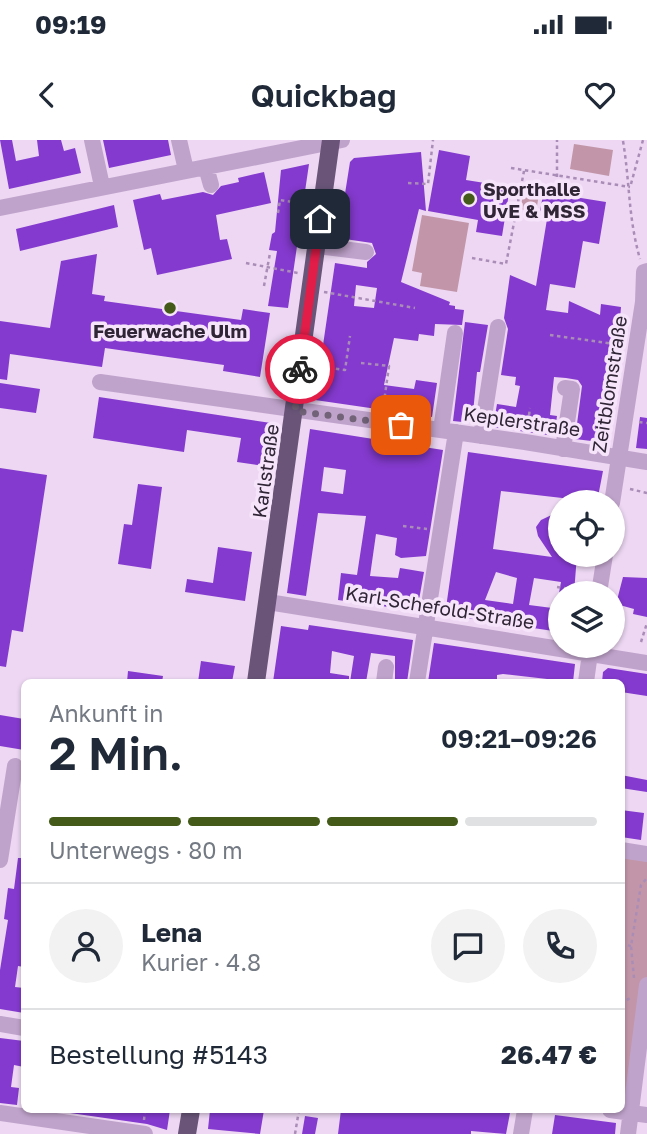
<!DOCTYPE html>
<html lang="de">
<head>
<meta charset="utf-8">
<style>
  :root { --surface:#fff; --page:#f2f2f3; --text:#1f2937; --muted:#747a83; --line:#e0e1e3; --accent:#445a18 }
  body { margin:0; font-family:"Golos Text",sans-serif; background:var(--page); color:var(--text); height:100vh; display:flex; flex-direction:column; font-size:26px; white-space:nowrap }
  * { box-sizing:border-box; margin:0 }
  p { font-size:23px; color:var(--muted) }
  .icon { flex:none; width:38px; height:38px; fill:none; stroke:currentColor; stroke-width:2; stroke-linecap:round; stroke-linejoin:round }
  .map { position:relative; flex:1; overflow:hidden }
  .side { position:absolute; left:21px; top:539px; width:604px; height:434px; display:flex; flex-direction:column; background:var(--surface); border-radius:10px; box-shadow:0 2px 5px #0004 }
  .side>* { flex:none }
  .controls { position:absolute; left:548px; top:350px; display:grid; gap:14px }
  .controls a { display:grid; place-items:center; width:77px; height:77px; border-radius:50%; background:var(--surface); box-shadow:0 2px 5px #0004; font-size:35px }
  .pin { position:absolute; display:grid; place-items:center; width:60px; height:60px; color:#fff; margin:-30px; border-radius:14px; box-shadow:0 4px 10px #0006 }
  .courier { position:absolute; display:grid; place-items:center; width:70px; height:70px; margin:-35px; border:5px solid #e11d48; border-radius:50%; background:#fff; color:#222; box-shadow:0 2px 9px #0007 }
  .overview em { font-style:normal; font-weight:600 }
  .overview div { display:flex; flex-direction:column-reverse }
  .overview { display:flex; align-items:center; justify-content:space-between; height:119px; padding:0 28px }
  h1 { font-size:46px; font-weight:600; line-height:52px }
  .bar { display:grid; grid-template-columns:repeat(4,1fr); gap:10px 7px; align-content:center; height:84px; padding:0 28px }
  .bar i { height:9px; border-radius:5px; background:var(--line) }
  .bar .active { background:var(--accent) }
  .bar p { grid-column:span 4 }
  .line { display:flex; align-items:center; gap:18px; padding:0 28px; border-top:2px solid var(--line) }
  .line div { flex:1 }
  .round { display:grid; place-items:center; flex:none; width:74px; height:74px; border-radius:37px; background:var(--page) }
  .status { display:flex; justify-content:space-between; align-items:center; height:49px; padding:0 35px; background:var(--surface); direction:ltr }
  .status svg { height:19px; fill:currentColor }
  header { display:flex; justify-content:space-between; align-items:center; height:91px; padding:0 28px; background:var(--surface); font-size:32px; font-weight:600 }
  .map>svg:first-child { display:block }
  .green { fill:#c296a8 }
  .building { fill:#843ace; fill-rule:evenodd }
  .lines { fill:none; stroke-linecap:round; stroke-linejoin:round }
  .path { stroke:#aa8db7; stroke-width:2.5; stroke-dasharray:3.5 3.5; stroke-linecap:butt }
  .minor { stroke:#c0a3cb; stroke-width:16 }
  .major { stroke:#6a5579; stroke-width:18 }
  .done { stroke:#726378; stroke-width:7; stroke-dasharray:0 12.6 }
  .route { stroke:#e11d48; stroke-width:9 }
  .poi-dot { fill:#445a18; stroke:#f6e4fa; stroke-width:2.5 }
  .labels { text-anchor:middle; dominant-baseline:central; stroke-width:7; stroke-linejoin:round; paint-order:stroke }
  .poi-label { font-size:19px; font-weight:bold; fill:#2f2536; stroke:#f6e4fa; text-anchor:start }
  .street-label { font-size:19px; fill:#2f2536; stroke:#f6e4fa }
</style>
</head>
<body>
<div class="status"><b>09:19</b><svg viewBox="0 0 49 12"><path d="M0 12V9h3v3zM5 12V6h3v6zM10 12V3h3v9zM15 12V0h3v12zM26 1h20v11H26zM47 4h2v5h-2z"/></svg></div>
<header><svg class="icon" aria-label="back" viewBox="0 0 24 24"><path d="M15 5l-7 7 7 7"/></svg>Quickbag<svg class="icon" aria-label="heart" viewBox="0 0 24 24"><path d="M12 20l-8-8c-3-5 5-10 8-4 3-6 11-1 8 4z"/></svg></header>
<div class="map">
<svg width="647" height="994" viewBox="0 0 647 994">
  <rect width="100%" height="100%" fill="#edd7f3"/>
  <!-- green -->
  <path class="green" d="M574 4 613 10 609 36 570 29Z
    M523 51 539 54 536 72 521 69Z
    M422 75 469 83 457 152 420 146 422 133 412 131Z
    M621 710 647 714V845L630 972 621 970Z"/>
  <!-- building -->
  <path class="building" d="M0 0H12L16 21 39 16 37 0H61L64 11 75 8 81 33 9 49Z
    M103 0H168L171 15 109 28Z
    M439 10 470 16 466 40 510 47 502 96 476 92 478 80 428 71Z
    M421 12 426 71 419 69 401 142 450 162 449 165 455 166V169L464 170 462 185 435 184 434 196 419 194 418 201 394 198 384 245 414 249 416 240 437 243 432 277 315 260 335 123 367 128V122L376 114 372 103 338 98 350 22 354 18ZM356 145 377 148 374 168 354 166Z
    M309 24 288 168 268 166 277 111 269 110 272 94 275 92 281 30Z
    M264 32 271 63 216 75 220 100 227 99 232 119 157 135 151 108 144 110 133 60 160 54 162 60 203 52 213 55 221 46 239 42 238 38Z
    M543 55 561 58 562 55 606 62 599 104 583 101 575 148 550 144 546 170 568 173 569 161 600 175 601 164 621 167 620 179 626 180 608 303 575 299 582 246 578 240 566 238 554 237 550 275 557 276 554 296 493 287 497 264 516 267 520 246 515 245 516 237 501 235 508 189 504 178 510 135 536 146 548 73 540 71Z
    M114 65 118 87 20 111 16 89Z
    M97 114 92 154 105 156 104 161 241 180 243 169 270 173 260 237 223 231 224 225 105 208 102 227 10 214 7 240 0 239V181L50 188 61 121Z
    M465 182 488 185 480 232H477L472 283 453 281Z
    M0 243 40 249 36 273 0 268Z
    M99 257 271 283 264 326 237 322 241 298 187 290 184 312 93 298Z
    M640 277 647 278V309L636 308Z
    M310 289 443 310 426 416 401 418 395 415 397 398 376 394 370 436 398 438 400 428 424 432 417 471 338 460 341 433 357 435 366 376 318 373 306 456 287 453ZM324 327 346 330 343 354 321 351Z
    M468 312 603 331 597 362 501 351 493 409 552 417 538 396 536 387 541 380 560 371V415H577L574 453H559L561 442 534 438 529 465 560 469V492L445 475ZM496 432 517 438 513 464 485 460Z
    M0 328 47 335 23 492 12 490 6 527 0 526Z
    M138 344 162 347 151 429 118 424 124 384 132 385Z
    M218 407 252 412 245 461 185 452 187 439 213 443Z
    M623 437 647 438V477L633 474 634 469 616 464Z
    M309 485 413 500 407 542H395V516L371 513 366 542H350L354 516 332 511 330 533 349 536V542H273L281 486 308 490Z
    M434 503 575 524 573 542 503 534 497 535V541L477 539V542H428Z
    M201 521 235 526 232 542H198Z
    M608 528 647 534V556L621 552V542H602L603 532Z
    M128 531 163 536 162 542H127Z
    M0 575 24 579V610L0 606Z
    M621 635 647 640V652L621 648Z
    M621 670 644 673 641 700 621 697Z
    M18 718H24V827L18 826 15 847 24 848V873L0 869V830L8 780 4 779 8 748 14 749Z
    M0 898 24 901V927L14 925 11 947 19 948 17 965 0 963Z
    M49 970H170L167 990 147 984Z
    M210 970H264L260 994 208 989Z
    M341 970H483L510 973 506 994 471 991V994H338Z
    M555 975 616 983 615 994H552Z
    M305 976 318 978 315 994H302Z"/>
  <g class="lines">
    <!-- path -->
    <path class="path" d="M623 1C630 43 628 77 640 119
      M511 28 630 47
      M557 37V0
      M408 43 428 44 433 0
      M631 44 643 0
      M278 73 280 60 306 64
      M472 118 506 124 524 31
      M246 123 298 133
      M264 146 270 113
      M324 152 415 168
      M550 195 622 205
      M361 223 389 226 383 269
      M315 226 345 230 350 196
      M639 282 647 283
      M527 289 530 268
      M630 349 647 353
      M403 386 427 389
      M557 447 585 451
      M641 502 647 483
      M621 804 631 806
      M634 838 631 806 641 745 647 738
      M621 864 630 858
      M144 980 145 970
      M295 994 299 970"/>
    <!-- minor -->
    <path class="minor" d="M92 0 102 46
      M179 0 186 30
      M206 27 211 45
      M0 68 342 0
      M317 106 366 112
      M100 242 525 302 647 322
      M441 290 455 193
      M481 296 498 187
      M563 309 572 249 565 248
      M612 363 643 162 644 132 647 131
      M599 453 605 415
      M268 462 647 523
      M384 542 386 527
      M417 542 456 292
      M586 542 591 506
      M621 710 647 714
      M0 720 15 626
      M0 884 24 888
      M610 970 647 975
      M0 973 145 994
      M521 994 525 970
      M628 994 647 845"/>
    <!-- major -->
    <path class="major" d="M256 542 331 0
      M187 994 191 970"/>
  </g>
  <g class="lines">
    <!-- done -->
    <path class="done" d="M300 229 295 271 401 285"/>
    <!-- route -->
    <path class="route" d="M300 229 320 79"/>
  </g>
  <!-- markers -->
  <g class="poi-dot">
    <circle cx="469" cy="59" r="7"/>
    <circle cx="170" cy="168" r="7"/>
  </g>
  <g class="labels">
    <!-- poi labels -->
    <g class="poi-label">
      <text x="483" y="48">Sporthalle<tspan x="483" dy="22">UvE &amp; MSS</tspan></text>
      <text x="170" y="190" text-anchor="middle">Feuerwache Ulm</text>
    </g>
    <!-- street labels -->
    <g class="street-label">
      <text transform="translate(609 244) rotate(-81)">Zeitblomstraße</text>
      <text transform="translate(522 281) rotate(8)">Keplerstraße</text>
      <text transform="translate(265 331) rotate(-82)">Karlstraße</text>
      <text transform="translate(440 467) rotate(9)">Karl-Schefold-Straße</text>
    </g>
  </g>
</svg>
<div class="controls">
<a><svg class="icon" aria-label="locate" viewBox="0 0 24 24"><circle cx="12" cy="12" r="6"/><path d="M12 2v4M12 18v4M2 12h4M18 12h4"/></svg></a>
<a><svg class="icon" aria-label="layers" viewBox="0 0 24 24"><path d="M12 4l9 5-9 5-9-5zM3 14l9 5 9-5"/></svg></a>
</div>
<div class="pin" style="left:401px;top:285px;background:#ea580c"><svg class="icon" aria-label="bag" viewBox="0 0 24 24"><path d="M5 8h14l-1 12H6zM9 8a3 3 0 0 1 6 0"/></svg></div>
<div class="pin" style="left:320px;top:79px;background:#1f2937"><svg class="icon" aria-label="home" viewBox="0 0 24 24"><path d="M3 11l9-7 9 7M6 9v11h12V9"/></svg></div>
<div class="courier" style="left:300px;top:229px"><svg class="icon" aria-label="bike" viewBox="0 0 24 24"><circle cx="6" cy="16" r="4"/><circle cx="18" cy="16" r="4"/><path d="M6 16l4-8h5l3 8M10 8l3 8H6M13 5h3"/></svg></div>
<section class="side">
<div class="overview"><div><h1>2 Min.</h1><p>Ankunft in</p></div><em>09:21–09:26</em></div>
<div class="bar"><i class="active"></i><i class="active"></i><i class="active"></i><i></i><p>Unterwegs · 80 m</p></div>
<div class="line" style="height:126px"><a class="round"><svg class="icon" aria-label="person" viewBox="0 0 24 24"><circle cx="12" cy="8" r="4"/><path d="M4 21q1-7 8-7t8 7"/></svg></a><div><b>Lena</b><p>Kurier · 4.8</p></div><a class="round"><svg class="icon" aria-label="chat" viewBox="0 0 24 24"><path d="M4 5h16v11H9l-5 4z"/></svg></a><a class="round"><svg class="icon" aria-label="phone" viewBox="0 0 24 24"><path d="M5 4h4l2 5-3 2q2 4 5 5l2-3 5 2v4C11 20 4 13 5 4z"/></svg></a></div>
<div class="line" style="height:91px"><div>Bestellung #5143</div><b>26.47 €</b></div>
</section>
</div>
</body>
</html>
